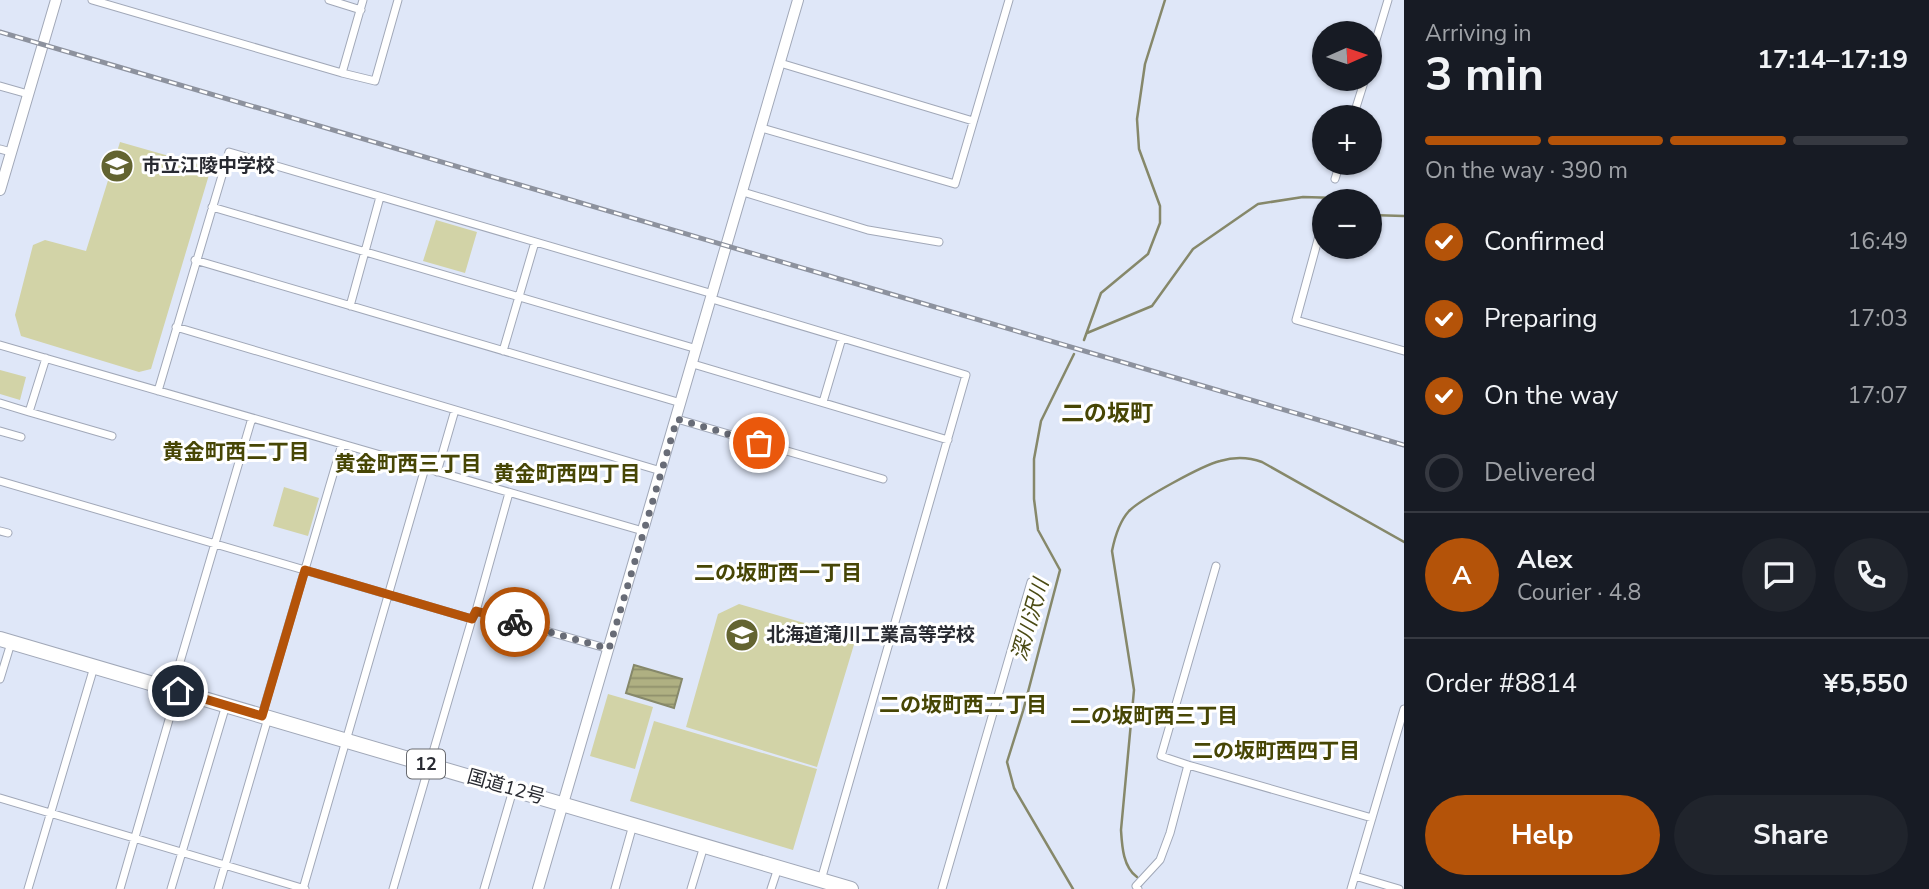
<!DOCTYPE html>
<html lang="en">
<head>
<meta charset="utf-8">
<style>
  :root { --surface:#171b24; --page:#20242c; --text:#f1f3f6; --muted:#9ea1a6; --line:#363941; --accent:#b45309 }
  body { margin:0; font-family:"Nunito Sans","Noto Sans JP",sans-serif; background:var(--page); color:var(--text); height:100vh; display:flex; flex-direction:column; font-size:26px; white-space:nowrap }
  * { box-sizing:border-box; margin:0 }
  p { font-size:23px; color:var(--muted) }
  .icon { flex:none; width:38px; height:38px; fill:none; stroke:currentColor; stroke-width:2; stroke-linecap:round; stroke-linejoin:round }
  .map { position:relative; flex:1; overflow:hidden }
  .drawer { display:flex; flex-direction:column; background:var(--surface); width:525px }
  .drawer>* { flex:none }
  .needle { width:46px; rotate:87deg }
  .controls { position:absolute; left:1312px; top:21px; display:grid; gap:14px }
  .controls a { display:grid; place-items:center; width:70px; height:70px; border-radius:50%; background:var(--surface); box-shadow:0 2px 5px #0004; font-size:35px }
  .pin { position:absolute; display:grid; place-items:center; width:60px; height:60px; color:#fff; margin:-30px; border:4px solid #fff; border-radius:50%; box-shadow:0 2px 7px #0007 }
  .courier { position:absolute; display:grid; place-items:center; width:70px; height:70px; margin:-35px; border:5px solid #b45309; border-radius:50%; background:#fff; color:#222; box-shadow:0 2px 9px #0007 }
  .head em { font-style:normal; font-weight:700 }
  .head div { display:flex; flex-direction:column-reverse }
  .head { display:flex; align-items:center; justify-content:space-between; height:119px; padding:0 21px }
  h1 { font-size:46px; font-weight:700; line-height:52px }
  .bar { display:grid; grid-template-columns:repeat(4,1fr); gap:10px 7px; align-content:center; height:84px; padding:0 21px }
  .bar i { height:9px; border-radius:5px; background:var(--line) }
  .bar .active { background:var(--accent) }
  .bar p { grid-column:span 4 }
  .line { display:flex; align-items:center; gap:18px; padding:0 21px; border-top:2px solid var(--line) }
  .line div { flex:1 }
  .round { display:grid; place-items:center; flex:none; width:74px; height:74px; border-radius:37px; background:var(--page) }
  ol { padding:0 21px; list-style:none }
  li { display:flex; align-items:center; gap:21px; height:77px }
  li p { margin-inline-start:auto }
  li .icon { padding:7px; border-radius:50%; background:var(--accent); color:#fff; stroke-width:4 }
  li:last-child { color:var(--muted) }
  li i { width:38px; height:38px; border:4px solid var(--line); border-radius:50% }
  .button { display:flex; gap:14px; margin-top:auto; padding:14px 21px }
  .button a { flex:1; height:80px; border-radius:42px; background:var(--accent); color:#fff; font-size:28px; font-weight:700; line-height:80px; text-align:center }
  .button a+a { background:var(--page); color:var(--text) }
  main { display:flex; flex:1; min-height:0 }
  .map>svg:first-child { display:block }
  .green { fill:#d2d3a7 }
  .water { fill:url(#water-rules); stroke:#86886a; stroke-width:2 }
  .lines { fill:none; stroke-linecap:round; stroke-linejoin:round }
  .stream { stroke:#86886a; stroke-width:2.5 }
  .street-casing { stroke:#a1a8b8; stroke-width:9 }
  .secondary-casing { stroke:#a1a8b8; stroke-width:12 }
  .highway-casing { stroke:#a1a8b8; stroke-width:16 }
  .street { stroke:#fff; stroke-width:7 }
  .secondary { stroke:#fff; stroke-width:10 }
  .highway { stroke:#fff; stroke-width:14 }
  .rail-casing { stroke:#8d929e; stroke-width:5 }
  .rail { stroke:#fff; stroke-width:2.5; stroke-dasharray:8; stroke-linecap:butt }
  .done { stroke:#686c77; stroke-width:7; stroke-dasharray:0 12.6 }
  .route { stroke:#b45309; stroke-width:9 }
  .labels { text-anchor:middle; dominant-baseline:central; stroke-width:6; stroke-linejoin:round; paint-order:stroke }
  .shield { fill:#fff; stroke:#686a6f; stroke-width:2 }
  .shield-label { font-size:18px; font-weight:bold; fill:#282a31 }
  .poi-label { font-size:19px; font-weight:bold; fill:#282a31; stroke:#fff; text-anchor:start }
  .street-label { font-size:19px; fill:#282a31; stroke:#fff }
  .neighbourhood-label { font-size:21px; font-weight:bold; fill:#474605; stroke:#fff }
  .water-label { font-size:21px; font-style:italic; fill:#4a4a13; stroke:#fff }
  .quarter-label { font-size:23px; font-weight:bold; fill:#474605; stroke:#fff }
</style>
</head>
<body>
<main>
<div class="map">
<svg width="1404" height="889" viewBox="0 0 1404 889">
  <defs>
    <pattern id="water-rules" width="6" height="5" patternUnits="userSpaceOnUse" patternTransform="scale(1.75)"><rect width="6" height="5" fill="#afb082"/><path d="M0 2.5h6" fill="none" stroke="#8e8f6b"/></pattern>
  </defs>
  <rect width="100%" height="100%" fill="#dfe7f8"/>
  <!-- green -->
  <path class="green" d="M120 142 211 168 151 369 139 372 21 336 15 315 33 245 45 240 86 251Z
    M436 220 477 232 465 273 423 261Z
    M0 370 26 377 20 400 0 394Z
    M284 487 319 498 308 536 273 526Z
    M739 604 856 638 817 767 686 727 718 614Z
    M608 694 653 707 635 769 590 756Z
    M654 721 817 769 793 850 630 801Z"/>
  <!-- water -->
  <path class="water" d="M634 665 682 679 674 708 626 693Z"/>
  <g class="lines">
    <!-- stream -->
    <path class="stream" d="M1370 215 1404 216
      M1087 333 1152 306 1193 249 1258 204 1303 197 1338 198 1343 201
      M1084 340 1101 293 1148 254 1160 223V206L1139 149 1137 119 1145 64 1165 0
      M1137 877C1123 867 1122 846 1121 830L1134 690 1112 551C1115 536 1119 522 1129 511 1141 499 1203 465 1220 461 1234 457 1248 457 1262 462L1404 542
      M1073 889 1014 788 1007 762 1023 711 1060 570 1038 530 1034 499V459L1041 421 1074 354"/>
    <defs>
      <path id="street" d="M92 0 342 73 363 0
        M329 0 361 10
        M1370 60 1388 0
        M780 63 973 121
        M342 73 375 81 398 0
        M0 86 28 94
        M1353 117 1365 79
        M762 128 955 184 1009 0
        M0 149 11 152
        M1335 179 1340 163
        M743 192 868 230 939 242
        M212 207 697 349
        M1325 214 1296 320 1404 351
        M195 260 681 403
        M712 299 966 375 821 880
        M350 306 380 197
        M176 327 661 471
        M0 345 643 531
        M503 351 535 242
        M693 364 948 440
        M158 391 229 152 713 294
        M823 402 842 338
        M0 403 29 412 46 358
        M29 412 112 436
        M677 419 883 479
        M0 431 21 437
        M437 472 455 410
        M0 481 472 619
        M0 531 8 533
        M476 611 609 649
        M0 679 11 643
        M172 689 252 418
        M262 715 342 444
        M1188 765 1161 756 1216 566
        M0 798 305 889
        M1355 876 1399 889
        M28 889 94 667
        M120 889 177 692
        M171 889 226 705
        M218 889 268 718
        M303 889 425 468
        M393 889 472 619 476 611 509 493
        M484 889 513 790
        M615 889 633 825
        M691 889 704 846
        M771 889 778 868
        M942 889 1031 582
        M1138 889 1136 886 1160 860 1170 833 1188 765 1372 818
        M1351 889 1404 709"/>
      <path id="secondary" d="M0 190 56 0
        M538 889 798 0"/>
      <path id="highway" d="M0 639 851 889"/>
    </defs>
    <!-- street casing -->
    <use href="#street" class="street-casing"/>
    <!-- secondary casing -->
    <use href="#secondary" class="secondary-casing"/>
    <!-- highway casing -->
    <use href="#highway" class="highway-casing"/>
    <!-- street -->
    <use href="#street" class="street"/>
    <!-- secondary -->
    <use href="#secondary" class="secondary"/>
    <!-- highway -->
    <use href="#highway" class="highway"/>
    <defs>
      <path id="rail" d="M0 32 1404 445"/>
    </defs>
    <!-- rail casing -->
    <use href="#rail" class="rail-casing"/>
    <!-- rail -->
    <use href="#rail" class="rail"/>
  </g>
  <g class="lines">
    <!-- done -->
    <path class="done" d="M515 622 609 649 677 419 759 443"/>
    <!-- route -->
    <path class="route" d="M178 691 262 716 305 570 472 619 476 611 515 622"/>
  </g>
  <!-- icons -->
  <defs>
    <symbol id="school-disc" viewBox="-11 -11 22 22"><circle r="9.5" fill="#636431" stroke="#fff"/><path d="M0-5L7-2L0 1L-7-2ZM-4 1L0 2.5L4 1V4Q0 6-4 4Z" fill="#fff"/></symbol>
  </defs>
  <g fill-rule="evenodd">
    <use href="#school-disc" x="98" y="147" width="38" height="38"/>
    <use href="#school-disc" x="723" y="616" width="38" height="38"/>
  </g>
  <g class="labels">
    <!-- shield labels -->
    <rect class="shield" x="407" y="749.5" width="38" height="29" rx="5"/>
    <g class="shield-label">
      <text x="426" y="764">12</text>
    </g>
    <!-- poi labels -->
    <g class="poi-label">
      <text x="142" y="166">市立江陵中学校</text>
      <text x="766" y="635">北海道滝川工業高等学校</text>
    </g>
    <!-- street labels -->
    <g class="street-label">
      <text transform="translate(506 787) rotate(16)">国道12号</text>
    </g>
    <!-- neighbourhood labels -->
    <g class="neighbourhood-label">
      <text x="236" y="452">黄金町西二丁目</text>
      <text x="408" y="464">黄金町西三丁目</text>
      <text x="567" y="474">黄金町西四丁目</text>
      <text x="778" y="573">二の坂町西一丁目</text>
      <text x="963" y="705">二の坂町西二丁目</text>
      <text x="1154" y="716">二の坂町西三丁目</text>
      <text x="1276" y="751">二の坂町西四丁目</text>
    </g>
    <!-- water labels -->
    <g class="water-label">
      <text transform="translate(1030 620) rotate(-74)">深川沢川</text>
    </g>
    <!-- quarter labels -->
    <g class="quarter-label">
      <text x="1107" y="413">二の坂町</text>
    </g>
  </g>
</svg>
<div class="controls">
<a><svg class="needle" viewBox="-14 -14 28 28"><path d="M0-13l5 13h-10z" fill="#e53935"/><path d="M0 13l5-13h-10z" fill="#9ea1a6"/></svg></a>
<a>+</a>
<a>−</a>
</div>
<div class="pin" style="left:759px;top:443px;background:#ea580c"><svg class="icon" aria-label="bag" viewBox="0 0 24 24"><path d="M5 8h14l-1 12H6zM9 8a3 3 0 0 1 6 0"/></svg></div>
<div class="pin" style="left:178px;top:691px;background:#1f2937"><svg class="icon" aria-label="home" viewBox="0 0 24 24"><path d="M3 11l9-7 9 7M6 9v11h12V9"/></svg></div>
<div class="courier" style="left:515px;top:622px"><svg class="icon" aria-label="bike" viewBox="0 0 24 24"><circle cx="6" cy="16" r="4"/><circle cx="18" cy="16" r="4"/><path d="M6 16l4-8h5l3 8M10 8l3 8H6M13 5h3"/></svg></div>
</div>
<section class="drawer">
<div class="head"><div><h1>3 min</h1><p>Arriving in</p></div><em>17:14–17:19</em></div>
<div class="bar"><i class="active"></i><i class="active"></i><i class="active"></i><i></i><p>On the way · 390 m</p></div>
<ol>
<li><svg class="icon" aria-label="check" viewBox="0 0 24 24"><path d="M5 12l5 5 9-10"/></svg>Confirmed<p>16:49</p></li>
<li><svg class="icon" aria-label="check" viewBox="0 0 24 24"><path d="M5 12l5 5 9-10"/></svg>Preparing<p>17:03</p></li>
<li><svg class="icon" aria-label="check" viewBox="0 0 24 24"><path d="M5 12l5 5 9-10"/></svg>On the way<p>17:07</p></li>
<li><i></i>Delivered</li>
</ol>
<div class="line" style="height:126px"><b class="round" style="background:var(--accent);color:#fff">A</b><div><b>Alex</b><p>Courier · 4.8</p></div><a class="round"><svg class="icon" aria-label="chat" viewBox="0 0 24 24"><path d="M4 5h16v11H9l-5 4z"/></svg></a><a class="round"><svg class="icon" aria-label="phone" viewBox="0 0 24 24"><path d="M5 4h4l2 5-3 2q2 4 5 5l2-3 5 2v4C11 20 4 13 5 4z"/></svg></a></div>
<div class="line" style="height:91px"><div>Order #8814</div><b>¥5,550</b></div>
<div class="button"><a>Help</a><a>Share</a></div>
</section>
</main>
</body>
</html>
